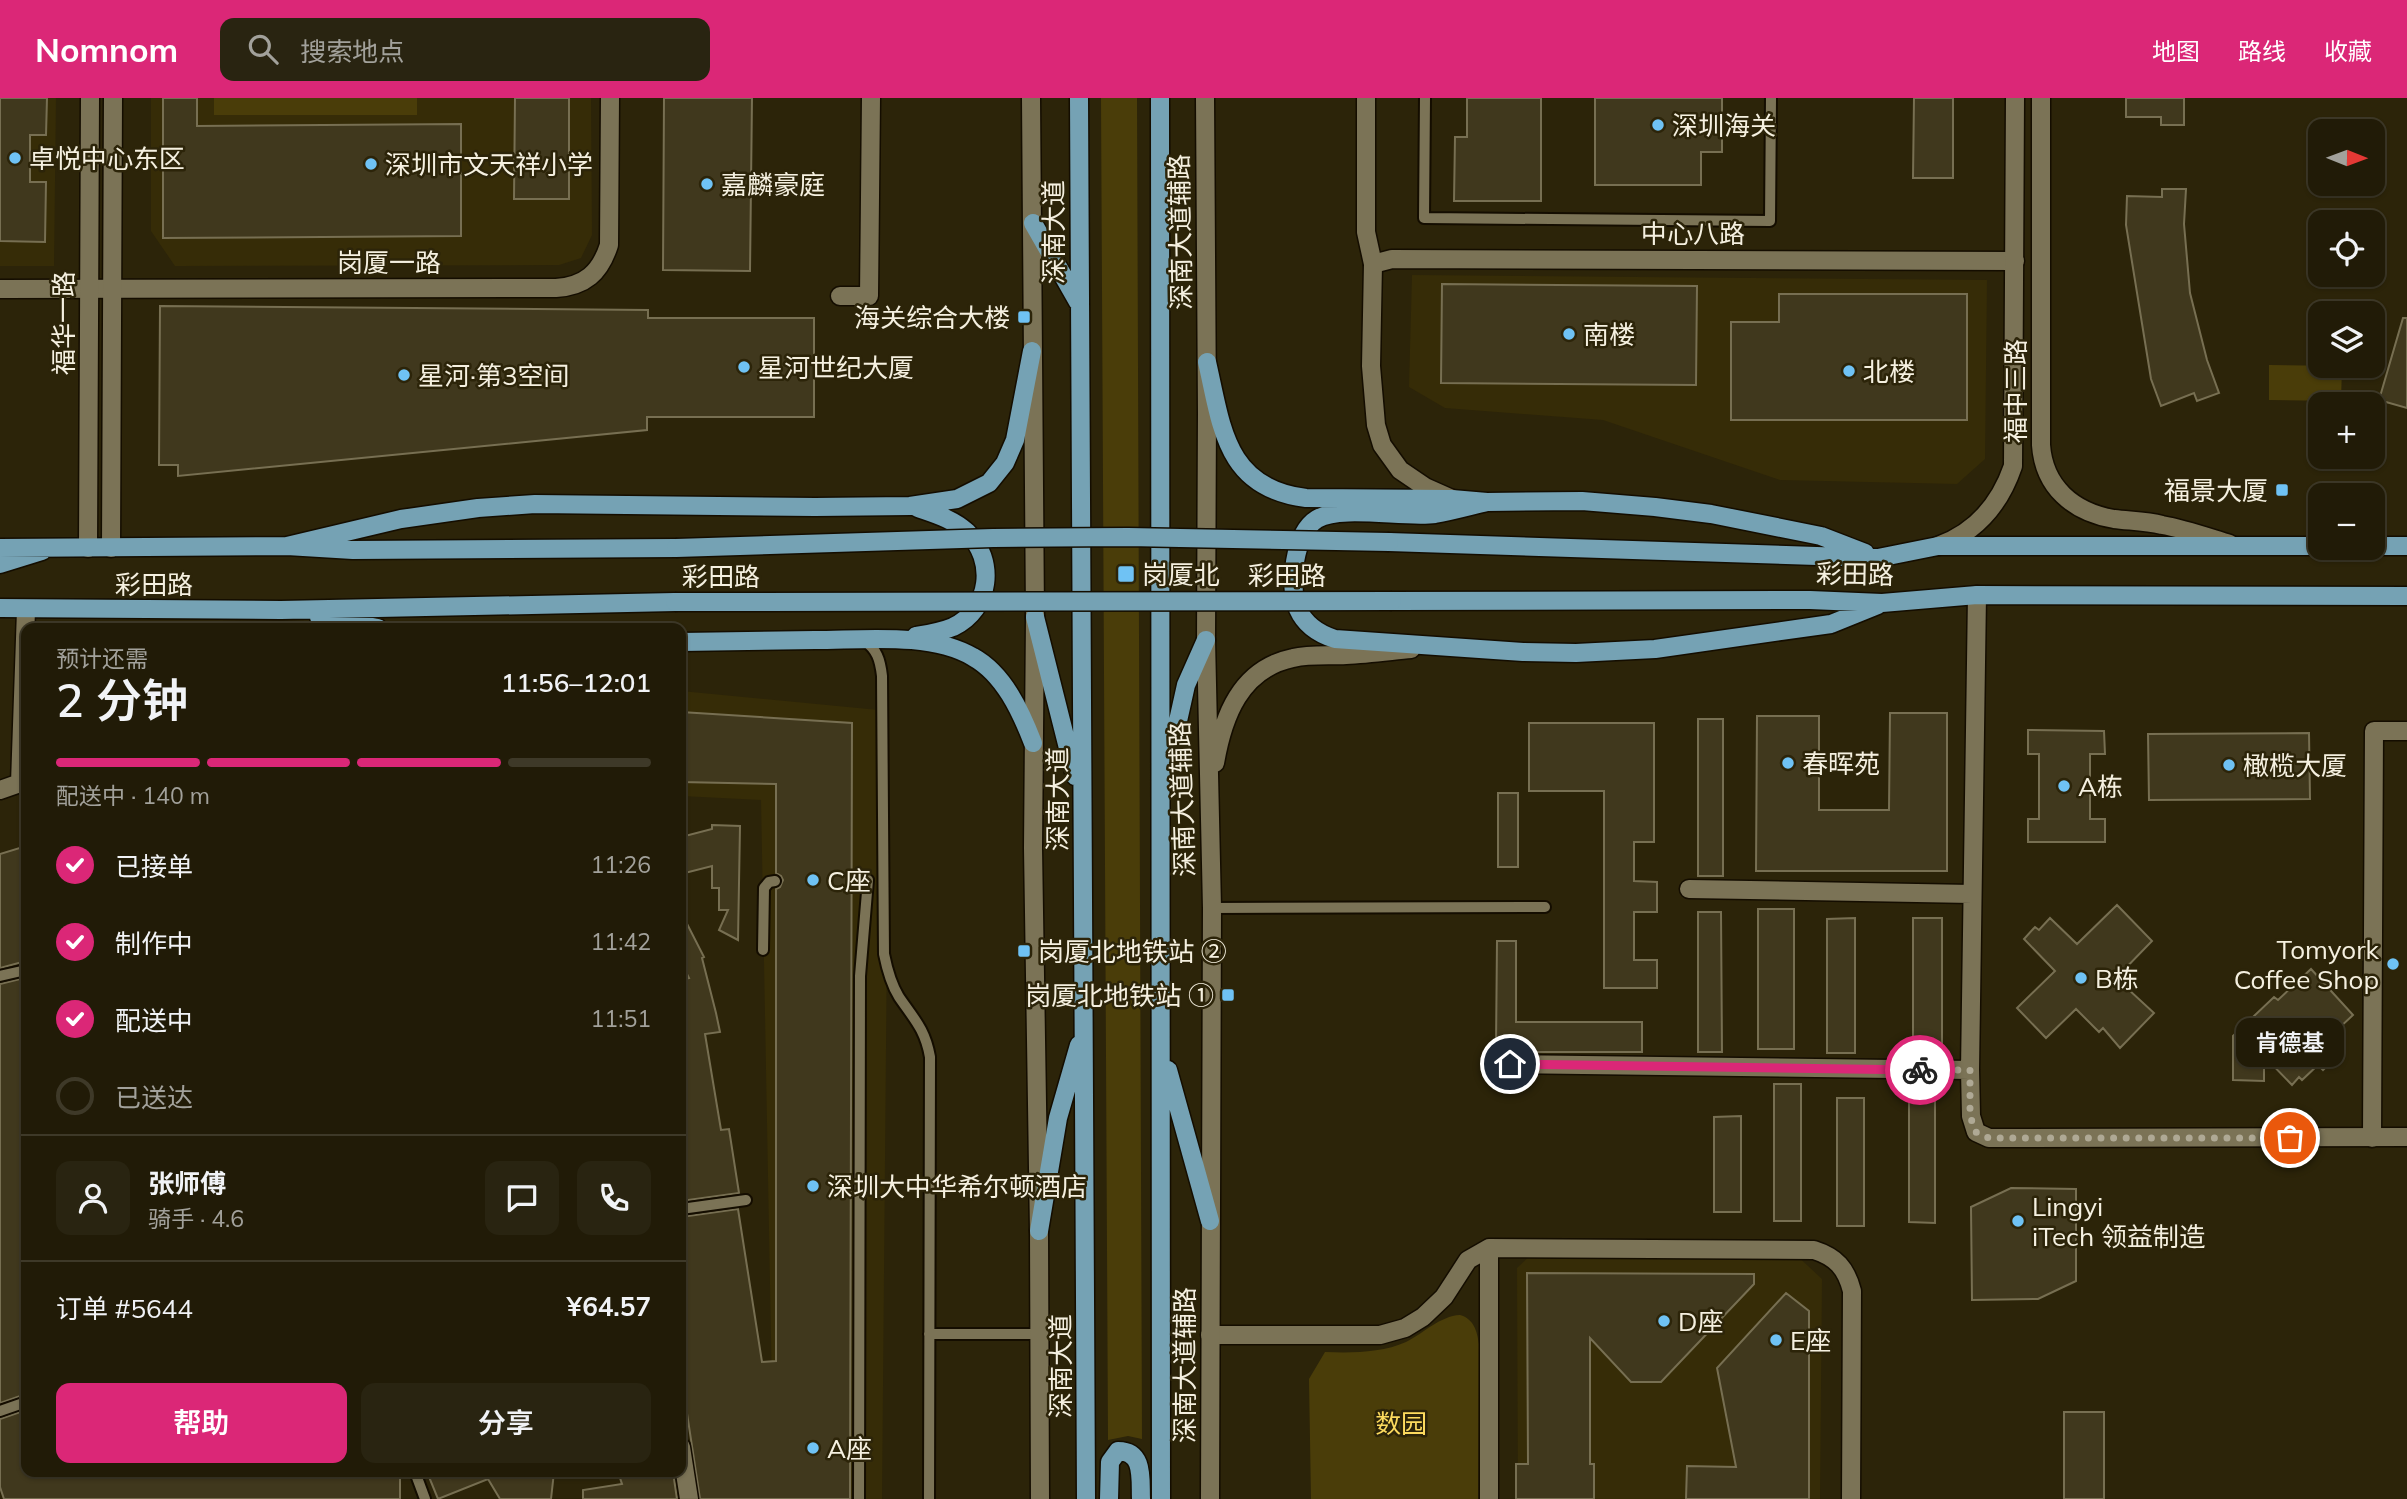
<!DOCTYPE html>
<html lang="zh">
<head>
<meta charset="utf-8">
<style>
  :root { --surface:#211b07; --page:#292411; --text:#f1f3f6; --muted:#a2a19b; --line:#3e3928; --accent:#db2777 }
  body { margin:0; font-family:Mulish,"Noto Sans SC",sans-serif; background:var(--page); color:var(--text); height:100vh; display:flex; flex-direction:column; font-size:26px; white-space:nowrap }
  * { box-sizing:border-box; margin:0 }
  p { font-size:23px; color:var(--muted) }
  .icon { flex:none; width:38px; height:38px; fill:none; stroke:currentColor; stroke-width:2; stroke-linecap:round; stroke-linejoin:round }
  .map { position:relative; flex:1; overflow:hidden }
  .drawer { position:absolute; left:21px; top:525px; width:665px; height:854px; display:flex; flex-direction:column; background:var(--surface); border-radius:14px; box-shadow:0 2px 5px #0004,0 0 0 2px var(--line) }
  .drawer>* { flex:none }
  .needle { width:46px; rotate:91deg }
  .controls { position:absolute; left:2308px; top:21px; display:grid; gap:14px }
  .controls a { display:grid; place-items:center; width:77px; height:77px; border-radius:14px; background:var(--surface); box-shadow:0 2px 5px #0004,0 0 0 2px var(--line); font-size:35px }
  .pin { position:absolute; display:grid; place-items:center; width:60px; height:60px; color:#fff; margin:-30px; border:4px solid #fff; border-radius:50%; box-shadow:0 2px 7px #0007 }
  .courier { position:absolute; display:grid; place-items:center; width:70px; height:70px; margin:-35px; border:5px solid #db2777; border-radius:50%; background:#fff; color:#222; box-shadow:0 2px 9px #0007 }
  .bubble { position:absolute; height:49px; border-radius:14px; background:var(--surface); box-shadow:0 2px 5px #0004,0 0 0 2px var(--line); font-size:23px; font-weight:600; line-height:49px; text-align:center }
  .headline em { font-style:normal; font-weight:600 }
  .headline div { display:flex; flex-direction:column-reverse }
  .headline { display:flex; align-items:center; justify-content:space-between; height:119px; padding:0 35px }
  h1 { font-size:46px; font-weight:600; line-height:52px }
  .bar { display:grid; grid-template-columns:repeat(4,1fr); gap:10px 7px; align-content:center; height:84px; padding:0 35px }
  .bar i { height:9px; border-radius:5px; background:var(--line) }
  .bar .selected { background:var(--accent) }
  .bar p { grid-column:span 4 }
  .line { display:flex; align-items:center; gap:18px; padding:0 35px; border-top:2px solid var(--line) }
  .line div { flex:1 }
  .round { display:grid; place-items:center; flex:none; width:74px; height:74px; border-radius:14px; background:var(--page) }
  ol { padding:0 35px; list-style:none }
  li { display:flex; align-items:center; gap:21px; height:77px }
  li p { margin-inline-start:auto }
  li .icon { padding:7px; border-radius:50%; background:var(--accent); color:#fff; stroke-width:4 }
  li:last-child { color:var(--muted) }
  li i { width:38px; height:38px; border:4px solid var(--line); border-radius:50% }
  .action { display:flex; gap:14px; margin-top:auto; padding:14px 35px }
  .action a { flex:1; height:80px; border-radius:14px; background:var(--accent); color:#fff; font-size:28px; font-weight:600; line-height:80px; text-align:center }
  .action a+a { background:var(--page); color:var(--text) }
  header { display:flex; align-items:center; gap:42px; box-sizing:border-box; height:98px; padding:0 35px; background:var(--accent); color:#fff }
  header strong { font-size:33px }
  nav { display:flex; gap:38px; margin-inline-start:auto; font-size:24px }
  .search { width:490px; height:63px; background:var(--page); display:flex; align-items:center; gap:18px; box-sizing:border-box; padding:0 24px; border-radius:14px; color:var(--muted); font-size:26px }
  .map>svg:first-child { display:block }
  .built { fill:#362c07 }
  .green { fill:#4a3d09 }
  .building { fill:#40381d; stroke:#776f52; stroke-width:2 }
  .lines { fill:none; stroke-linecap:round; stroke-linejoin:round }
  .service-casing { stroke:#140d00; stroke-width:14 }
  .minor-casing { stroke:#140d00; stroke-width:21 }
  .tertiary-casing { stroke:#140d00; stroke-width:21 }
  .secondary-casing { stroke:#140d00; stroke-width:21 }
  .primary-casing { stroke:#140d00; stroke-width:21 }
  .service { stroke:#7b7356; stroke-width:10 }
  .minor { stroke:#7b7356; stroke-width:18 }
  .tertiary { stroke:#7b7356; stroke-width:18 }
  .secondary { stroke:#7b7356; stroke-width:18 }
  .primary { stroke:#75a2b4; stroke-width:18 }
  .primary-bridge-casing { stroke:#140d00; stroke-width:21; stroke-linecap:butt }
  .primary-bridge { stroke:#75a2b4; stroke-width:18 }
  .done { stroke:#afa995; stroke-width:7; stroke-dasharray:0 12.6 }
  .route { stroke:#db2777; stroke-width:9 }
  .poi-dot { fill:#6fc2f4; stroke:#2c2409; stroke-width:2.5 }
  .labels { text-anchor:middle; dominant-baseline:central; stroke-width:5; stroke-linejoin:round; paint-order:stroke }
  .poi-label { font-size:26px; fill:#f5f0e0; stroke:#2c2409; text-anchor:start }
  .street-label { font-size:26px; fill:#f5f0e0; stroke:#2c2409 }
  .park-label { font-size:26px; fill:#fcda5e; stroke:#2c2409 }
</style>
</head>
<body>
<header>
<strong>Nomnom</strong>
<div class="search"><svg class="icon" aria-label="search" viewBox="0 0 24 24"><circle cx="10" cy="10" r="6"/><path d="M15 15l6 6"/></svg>搜索地点</div>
<nav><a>地图</a><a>路线</a><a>收藏</a></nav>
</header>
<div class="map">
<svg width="2407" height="1401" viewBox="0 0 2407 1401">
  <rect width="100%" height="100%" fill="#2c2409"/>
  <!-- built -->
  <path class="built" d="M0 0H56L54 168H0Z
    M151 0H591L592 137 581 160 559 167 175 168 151 133Z
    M1412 177 1987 182 1985 361 1957 386 1780 382 1603 322 1445 310 1409 289Z
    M681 593 889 613 882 1401H774L761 702 681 698Z
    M1538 1150 1792 1153 1822 1181 1820 1401H1518L1517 1170Z"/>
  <!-- green -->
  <path class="green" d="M214 0H417V17H214Z
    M1101 0H1137L1142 1341 1128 1338 1108 1342Z
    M2269 267 2342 268 2341 303 2269 302Z
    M1460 1217C1474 1221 1477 1233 1479 1246L1478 1401H1311L1309 1281 1325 1254C1351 1255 1382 1255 1406 1244 1424 1235 1440 1218 1460 1217Z"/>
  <!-- building -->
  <path class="building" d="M0 0H47L46 37H30V84H46L45 144 0 143Z
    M163 0H197V28L461 26V138L163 140Z
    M515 0H569V101H514Z
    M664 0H752L750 173 663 172Z
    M1467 0H1541V103H1454L1455 39H1467Z
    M1595 0H1722V54H1701V87H1595Z
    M1914 0H1953V80H1913Z
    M2126 0H2184V27H2161V19H2126Z
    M2162 91H2186L2184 126 2190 195 2207 262 2219 295 2197 303 2194 295 2161 308 2151 281 2126 127 2127 98 2162 99Z
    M1442 186 1697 188 1696 287 1441 285Z
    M1779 196H1967V322H1731V224H1779Z
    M160 208 648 212V220H814V319H647V332L178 378V367H159Z
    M2403 220H2407V310L2379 302Z
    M681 614 852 625 850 1401H700L681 1276V1119L738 1111 762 1264 776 1263V791L780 789 783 782 781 778 776 775V686L681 684Z
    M1890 615H1947V773H1756L1757 618H1819V712H1889Z
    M1698 621H1723V778H1698Z
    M1529 625H1654V744H1634V783L1657 784V814H1634V862H1657V890H1604V693H1529Z
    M2028 632 2104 633 2105 656H2090V721H2105V744H2028V721H2039V656H2028Z
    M2309 635 2310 701 2149 702 2148 636Z
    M1498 695H1518V769H1498Z
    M712 727 740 728 738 842 719 832 728 812H719V790H712V768L681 776V739L712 731Z
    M26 748V863L0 870V756Z
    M2117 807 2152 843 2116 880 2154 915 2120 950 2103 930 2099 934 2076 911 2046 940 2017 910 2055 873 2024 841 2035 829 2039 832 2050 820 2077 846Z
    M1758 811H1794V951H1758Z
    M681 814 704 859 702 860 716 915 720 934 705 936 721 1032 729 1031 739 1095 681 1103V882L689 880 681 864Z
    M1698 814H1721L1722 954H1698Z
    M1855 820V955H1827V821Z
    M1913 820H1942V948H1913Z
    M1497 843H1516V924H1642V954H1527V948H1496Z
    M2311 871 2353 917 2323 945 2336 959 2323 972 2318 967 2302 982 2299 979 2292 987 2264 958V983L2233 982V938L2274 899 2278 902Z
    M20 881 26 908V1296L0 1305V886Z
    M1774 986H1801V1123H1774Z
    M1909 991H1935V1125L1909 1124Z
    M1837 1000H1864V1128H1837Z
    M1741 1018V1114H1714V1019Z
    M2011 1090 2076 1091V1183L2038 1201 1972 1202 1971 1109Z
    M1527 1175 1754 1176V1186L1661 1284H1631L1590 1240V1366H1594V1401H1516V1366H1528Z
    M1786 1195 1809 1213V1401H1686L1687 1368 1736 1369 1717 1270Z
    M26 1312V1374H400V1401H4L0 1389V1321Z
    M2064 1314H2104V1401H2064Z
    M427 1374H554L551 1401H500L488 1381 438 1401Z
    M618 1374H673L677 1401H583V1392L622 1386Z"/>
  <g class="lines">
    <defs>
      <path id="service" d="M1425 0 1424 120 1770 123 1771 0
        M864 542C877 552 880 561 882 578L884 856C887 871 891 886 899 899 914 921 925 931 930 959L929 1401
        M1212 810 1545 809
        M763 852 764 790 769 784 775 783
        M0 878 26 872
        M681 1111 746 1102
        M929 1236H1039
        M0 1313 26 1304
        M415 1374 425 1401
        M859 1401 860 878 868 782"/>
      <path id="minor" d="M1373 166 1392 161 2015 163
        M0 191 556 190C585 188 600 175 609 147L610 0
        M840 198H869L871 0
        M1977 497 1970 972 1971 1018 1976 1034 1989 1040 2407 1039
        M20 685 26 512
        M0 692 20 685 26 686
        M1689 791 1972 796
        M1510 966 1970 972
        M2372 1040 2374 633H2407
        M1210 1237H1380L1405 1230 1423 1219 1444 1199 1468 1162 1489 1150 1814 1152C1836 1159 1846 1170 1852 1193L1851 1401
        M681 1349 689 1401
        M1489 1401V1150"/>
      <path id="tertiary" d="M1366 0V134L1373 166 1371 268 1376 327 1382 347 1400 372 1425 389 1452 401
        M2041 0V347C2044 389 2073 414 2114 421 2130 423 2146 423 2162 427 2185 431 2207 439 2230 446
        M1938 448C1977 434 2000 406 2013 368L2015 0
        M88 450 90 0
        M111 450 113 0"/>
      <path id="secondary" d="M1031 0 1035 519 1033 750 1039 1133 1040 1401
        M1205 0 1207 315 1206 542 1212 810 1210 1401
        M1215 665C1223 619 1240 571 1293 560 1310 556 1329 558 1346 557 1368 556 1390 553 1411 551"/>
      <path id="primary" d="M1079 0 1086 1401
        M1160 0 1161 1401
        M1033 125 1078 204
        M1207 264C1222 329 1225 390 1306 400L1452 401 1487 404 1582 403 1655 409 1711 416 1821 438 1865 455
        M1487 404C1470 408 1452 413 1435 416 1405 420 1340 407 1317 421 1294 435 1288 489 1298 511 1305 527 1319 536 1335 541L1523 554 1576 555 1655 551 1831 526 1878 507
        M1389 444 1878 460 1938 448H2320
        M287 448 401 421 478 410 535 406 815 409 910 408 957 401 989 385 1005 365 1015 342 1032 253
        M2373 448H2407
        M0 450 287 448 353 452 676 450
        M0 466 42 453
        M1392 503 1810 502 1882 505 1977 497 2407 498
        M0 510 281 512 675 504
        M319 519 378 530
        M1035 519 1075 678
        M916 538C928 536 941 534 953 529 991 511 996 462 967 434 953 421 935 416 918 410
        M681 544C725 543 770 543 815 542 863 542 931 534 973 559 1004 576 1021 614 1033 645
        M1168 668 1186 587 1206 542
        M1168 972 1210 1123
        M1039 1133 1058 1020 1079 947
        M1109 1401 1110 1364 1118 1353C1145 1353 1140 1382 1141 1401"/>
    </defs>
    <!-- service casing -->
    <use href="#service" class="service-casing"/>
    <!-- minor casing -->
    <use href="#minor" class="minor-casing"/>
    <!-- tertiary casing -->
    <use href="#tertiary" class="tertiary-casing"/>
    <!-- secondary casing -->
    <use href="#secondary" class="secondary-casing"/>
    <!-- primary casing -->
    <use href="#primary" class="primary-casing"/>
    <!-- service -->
    <use href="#service" class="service"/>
    <!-- minor -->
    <use href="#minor" class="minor"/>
    <!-- tertiary -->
    <use href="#tertiary" class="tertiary"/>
    <!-- secondary -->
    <use href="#secondary" class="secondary"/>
    <!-- primary -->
    <use href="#primary" class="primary"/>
    <defs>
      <path id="primary-bridge" d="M676 450 993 440 1128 439 1389 444
        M675 504 1392 503"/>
    </defs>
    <!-- primary-bridge casing -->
    <use href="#primary-bridge" class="primary-bridge-casing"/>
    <!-- primary-bridge -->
    <use href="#primary-bridge" class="primary-bridge"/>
  </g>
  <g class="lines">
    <!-- done -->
    <path class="done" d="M1920 972H1970V1018L1976 1034 1989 1040H2290"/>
    <!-- route -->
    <path class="route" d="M1510 966 1920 972"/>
  </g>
  <!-- markers -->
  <g class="poi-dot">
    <circle cx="1658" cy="27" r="7"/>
    <circle cx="15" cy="60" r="7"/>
    <circle cx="371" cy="66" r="7"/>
    <circle cx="707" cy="86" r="7"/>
    <rect x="1017" y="212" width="14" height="14" rx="3.5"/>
    <circle cx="1569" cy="236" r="7"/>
    <circle cx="744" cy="269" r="7"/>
    <circle cx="1849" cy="273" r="7"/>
    <circle cx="404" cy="277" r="7"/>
    <rect x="2275" y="385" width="14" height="14" rx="3.5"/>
    <rect x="1117" y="467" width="18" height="18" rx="3.5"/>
    <circle cx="1788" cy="665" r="7"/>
    <circle cx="2229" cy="667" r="7"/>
    <circle cx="2064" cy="688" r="7"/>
    <circle cx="813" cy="782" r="7"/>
    <rect x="1017" y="846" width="14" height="14" rx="3.5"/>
    <circle cx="2393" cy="866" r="7"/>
    <circle cx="2081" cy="880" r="7"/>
    <rect x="1221" y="890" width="14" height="14" rx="3.5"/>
    <circle cx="813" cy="1088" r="7"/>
    <circle cx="2018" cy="1123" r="7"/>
    <circle cx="1664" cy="1223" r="7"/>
    <circle cx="1776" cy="1242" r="7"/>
    <circle cx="813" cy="1350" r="7"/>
  </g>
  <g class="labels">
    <!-- poi labels -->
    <g class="poi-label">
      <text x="1672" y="27">深圳海关</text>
      <text x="29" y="60">卓悦中心东区</text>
      <text x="385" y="66">深圳市文天祥小学</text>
      <text x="721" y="86">嘉麟豪庭</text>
      <text x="1010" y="219" text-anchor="end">海关综合大楼</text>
      <text x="1583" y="236">南楼</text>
      <text x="758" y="269">星河世纪大厦</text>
      <text x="1863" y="273">北楼</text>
      <text x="418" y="277">星河·第3空间</text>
      <text x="2268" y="392" text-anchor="end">福景大厦</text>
      <text x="1142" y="476">岗厦北</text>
      <text x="1802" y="665">春晖苑</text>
      <text x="2243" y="667">橄榄大厦</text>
      <text x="2078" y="688">A栋</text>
      <text x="827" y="782">C座</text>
      <text x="2379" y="851" text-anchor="end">Tomyork<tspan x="2379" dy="30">Coffee Shop</tspan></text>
      <text x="1038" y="853">岗厦北地铁站 ②</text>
      <text x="2095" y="880">B栋</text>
      <text x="1214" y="897" text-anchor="end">岗厦北地铁站 ①</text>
      <text x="827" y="1088">深圳大中华希尔顿酒店</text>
      <text x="2032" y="1108">Lingyi<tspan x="2032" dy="30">iTech 领益制造</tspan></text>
      <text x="1678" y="1223">D座</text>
      <text x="1790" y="1242">E座</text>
      <text x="827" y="1350">A座</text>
    </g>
    <!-- street labels -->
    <g class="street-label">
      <text transform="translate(1053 134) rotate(-90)">深南大道</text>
      <text transform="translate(1180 134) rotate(-91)">深南大道辅路</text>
      <text x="1693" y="135">中心八路</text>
      <text x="389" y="164">岗厦一路</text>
      <text transform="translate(63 225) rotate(-90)">福华一路</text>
      <text transform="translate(2015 293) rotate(-90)">福中三路</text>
      <text transform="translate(1855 476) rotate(1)">彩田路</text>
      <text x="1287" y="477">彩田路</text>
      <text x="721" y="478">彩田路</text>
      <text x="154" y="486">彩田路</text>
      <text transform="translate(1057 701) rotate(-90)">深南大道</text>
      <text transform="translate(1182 701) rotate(-92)">深南大道辅路</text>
      <text transform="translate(1184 1267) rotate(-90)">深南大道辅路</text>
      <text transform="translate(1060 1268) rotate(-90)">深南大道</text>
    </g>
    <!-- park labels -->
    <g class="park-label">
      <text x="1401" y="1325">数园</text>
    </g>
  </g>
</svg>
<div class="controls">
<a><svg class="needle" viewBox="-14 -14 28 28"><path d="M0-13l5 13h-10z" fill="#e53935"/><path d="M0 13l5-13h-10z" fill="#a2a19b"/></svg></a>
<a><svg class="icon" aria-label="locate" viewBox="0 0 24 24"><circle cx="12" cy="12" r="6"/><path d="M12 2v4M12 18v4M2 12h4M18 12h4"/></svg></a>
<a><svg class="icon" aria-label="layers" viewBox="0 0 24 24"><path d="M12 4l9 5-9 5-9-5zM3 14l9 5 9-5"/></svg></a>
<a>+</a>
<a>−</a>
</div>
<div class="pin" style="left:2290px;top:1040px;background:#ea580c"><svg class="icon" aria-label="bag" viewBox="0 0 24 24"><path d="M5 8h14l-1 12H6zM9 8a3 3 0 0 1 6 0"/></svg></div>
<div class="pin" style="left:1510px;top:966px;background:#1f2937"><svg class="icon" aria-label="home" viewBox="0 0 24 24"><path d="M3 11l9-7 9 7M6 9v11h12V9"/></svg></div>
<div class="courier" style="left:1920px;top:972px"><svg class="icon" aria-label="bike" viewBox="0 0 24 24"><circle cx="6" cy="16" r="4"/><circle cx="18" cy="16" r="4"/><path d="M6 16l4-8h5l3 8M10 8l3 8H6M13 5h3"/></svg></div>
<div class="bubble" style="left:2236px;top:920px;width:108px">肯德基</div>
<section class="drawer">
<div class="headline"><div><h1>2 分钟</h1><p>预计还需</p></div><em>11:56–12:01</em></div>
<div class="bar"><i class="selected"></i><i class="selected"></i><i class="selected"></i><i></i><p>配送中 · 140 m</p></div>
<ol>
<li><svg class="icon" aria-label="check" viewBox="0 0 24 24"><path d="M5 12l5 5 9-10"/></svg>已接单<p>11:26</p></li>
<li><svg class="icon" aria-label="check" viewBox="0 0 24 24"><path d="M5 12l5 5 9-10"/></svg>制作中<p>11:42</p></li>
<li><svg class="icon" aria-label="check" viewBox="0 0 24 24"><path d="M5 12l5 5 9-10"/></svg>配送中<p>11:51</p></li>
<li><i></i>已送达</li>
</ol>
<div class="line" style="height:126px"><a class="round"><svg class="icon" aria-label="person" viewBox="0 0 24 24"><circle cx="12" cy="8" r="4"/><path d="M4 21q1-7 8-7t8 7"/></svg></a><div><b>张师傅</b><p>骑手 · 4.6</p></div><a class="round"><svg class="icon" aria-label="chat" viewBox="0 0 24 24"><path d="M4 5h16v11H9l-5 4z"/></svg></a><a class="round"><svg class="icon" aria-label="phone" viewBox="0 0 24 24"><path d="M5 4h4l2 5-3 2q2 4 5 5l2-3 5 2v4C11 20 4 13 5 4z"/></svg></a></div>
<div class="line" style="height:91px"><div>订单 #5644</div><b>¥64.57</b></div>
<div class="action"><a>帮助</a><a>分享</a></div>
</section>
</div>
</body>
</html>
